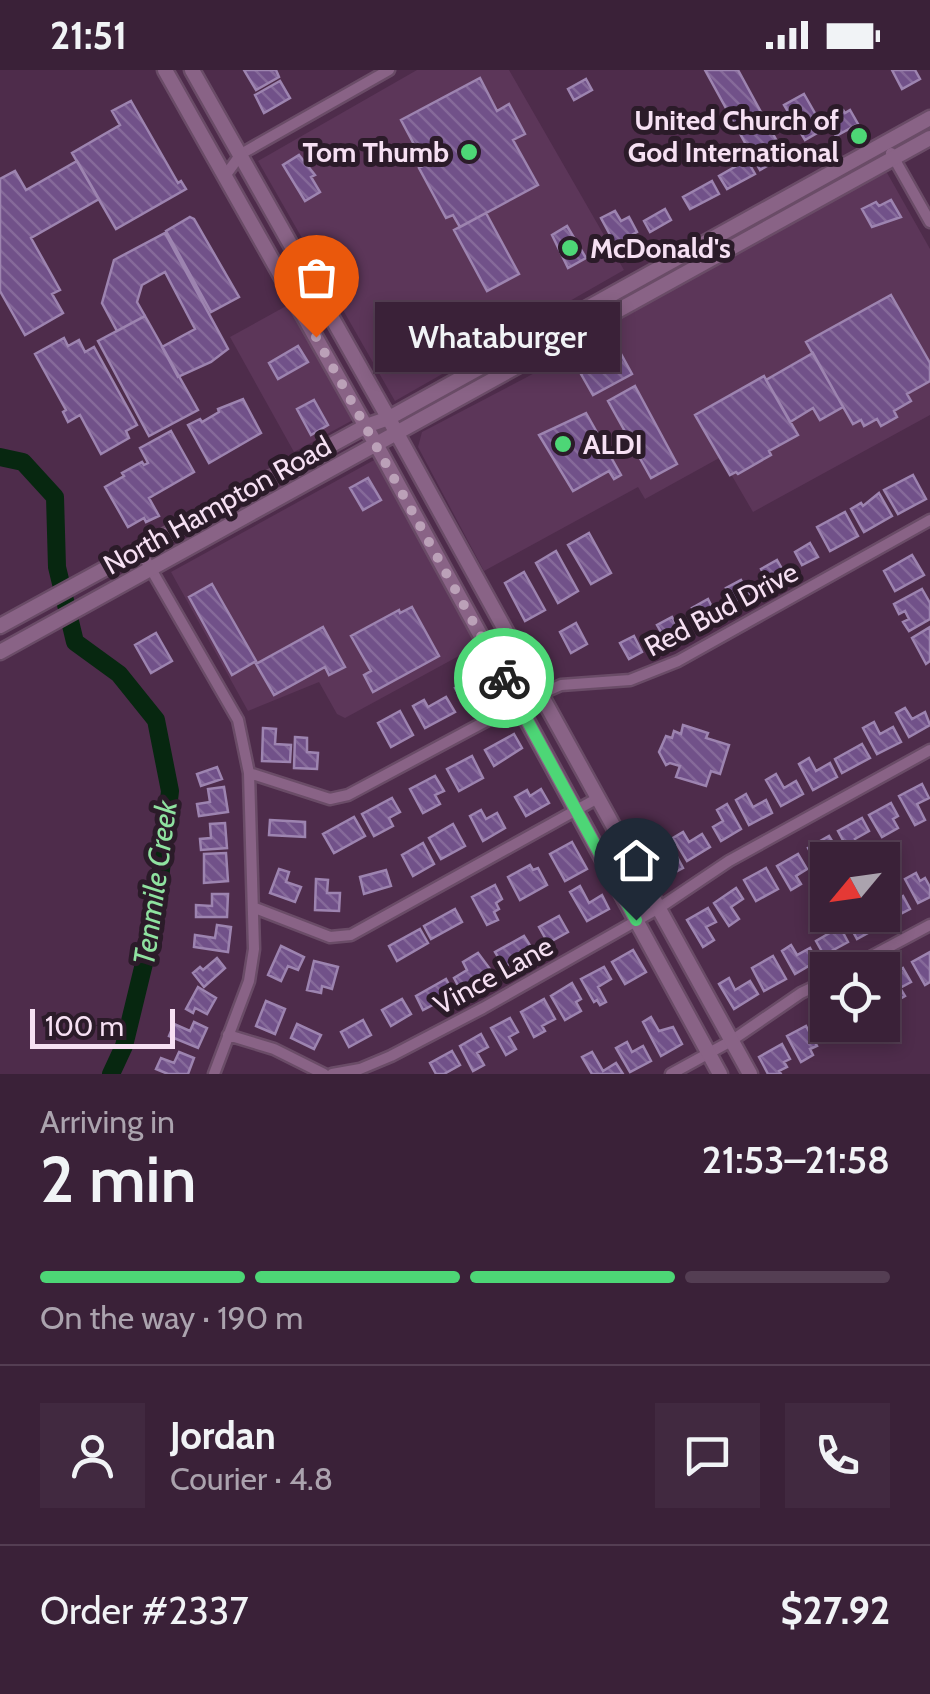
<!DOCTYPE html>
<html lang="en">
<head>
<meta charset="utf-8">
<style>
  :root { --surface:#3a2138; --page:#412940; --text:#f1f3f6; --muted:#aba3ae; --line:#543e53; --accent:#4dd676 }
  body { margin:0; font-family:Cabin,sans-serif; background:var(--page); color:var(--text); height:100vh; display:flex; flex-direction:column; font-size:38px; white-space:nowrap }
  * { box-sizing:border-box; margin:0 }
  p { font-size:32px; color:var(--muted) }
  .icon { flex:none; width:55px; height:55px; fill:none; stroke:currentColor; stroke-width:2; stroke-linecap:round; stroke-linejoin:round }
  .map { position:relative; height:1004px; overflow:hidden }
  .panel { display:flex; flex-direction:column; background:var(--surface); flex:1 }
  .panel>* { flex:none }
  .needle { width:65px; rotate:241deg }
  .buttons { position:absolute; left:810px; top:772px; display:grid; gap:20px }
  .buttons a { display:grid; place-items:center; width:90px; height:90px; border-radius:0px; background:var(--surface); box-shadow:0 5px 15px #0003,0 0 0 2px var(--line); font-size:50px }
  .scale { position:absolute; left:30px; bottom:25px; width:145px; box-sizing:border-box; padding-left:10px; border:5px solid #f6e0f3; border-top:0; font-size:28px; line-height:35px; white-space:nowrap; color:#f6e0f3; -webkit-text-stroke:8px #2b1b29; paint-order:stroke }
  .pin { position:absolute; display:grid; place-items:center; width:85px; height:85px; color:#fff; margin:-102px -42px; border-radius:50% 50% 50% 0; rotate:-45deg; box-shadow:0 0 10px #0007 }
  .pin .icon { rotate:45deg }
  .courier { position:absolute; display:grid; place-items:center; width:100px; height:100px; margin:-50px; border:8px solid #4dd676; border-radius:50%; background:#fff; color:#222; box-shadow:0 2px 12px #0007 }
  .bubble { position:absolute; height:70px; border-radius:0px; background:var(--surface); box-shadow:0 5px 15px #0003,0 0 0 2px var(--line); font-size:32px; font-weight:600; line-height:70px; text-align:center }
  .summary em { font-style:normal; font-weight:600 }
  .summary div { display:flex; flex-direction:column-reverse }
  .summary { display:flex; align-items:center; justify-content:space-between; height:170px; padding:0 40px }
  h1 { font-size:65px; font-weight:600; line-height:75px }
  .bar { display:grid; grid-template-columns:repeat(4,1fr); gap:15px 10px; align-content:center; height:120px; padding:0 40px }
  .bar i { height:12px; border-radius:8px; background:var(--line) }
  .bar .on { background:var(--accent) }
  .bar p { grid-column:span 4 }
  .line { display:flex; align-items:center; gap:25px; padding:0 40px; border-top:2px solid var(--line) }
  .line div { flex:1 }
  .round { display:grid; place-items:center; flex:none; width:105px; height:105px; border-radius:0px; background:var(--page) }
  .status { display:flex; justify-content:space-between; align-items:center; height:70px; padding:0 50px; background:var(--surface); direction:ltr }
  .status svg { height:28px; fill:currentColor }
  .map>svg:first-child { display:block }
  .built { fill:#5c3659 }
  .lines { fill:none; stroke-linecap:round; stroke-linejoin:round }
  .river { stroke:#072710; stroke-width:18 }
  .building { fill:url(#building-back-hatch); stroke:#9d84b0; stroke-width:2.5 }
  .minor-casing { stroke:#6a4c67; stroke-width:15 }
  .secondary-casing { stroke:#6a4c67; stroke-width:19 }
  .minor { stroke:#896386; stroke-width:10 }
  .secondary { stroke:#896386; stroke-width:14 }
  .done { stroke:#bba1b8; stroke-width:10; stroke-dasharray:0 18 }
  .route { stroke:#4dd676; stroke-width:12 }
  .poi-dot { fill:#4dd676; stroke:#2b1b29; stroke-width:4 }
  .labels { text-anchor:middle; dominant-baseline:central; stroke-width:10; stroke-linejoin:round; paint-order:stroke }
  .poi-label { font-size:28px; font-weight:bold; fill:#f6e0f3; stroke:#2b1b29; text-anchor:end }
  .street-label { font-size:28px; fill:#f6e0f3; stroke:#2b1b29 }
  .water-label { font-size:30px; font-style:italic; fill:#8fe2a0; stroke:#2b1b29 }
</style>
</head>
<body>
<div class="status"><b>21:51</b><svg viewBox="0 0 49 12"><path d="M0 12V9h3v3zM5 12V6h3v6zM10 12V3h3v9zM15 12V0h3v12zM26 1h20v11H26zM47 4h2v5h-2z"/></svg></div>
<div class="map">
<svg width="930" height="1004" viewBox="0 0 930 1004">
  <defs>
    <pattern id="building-back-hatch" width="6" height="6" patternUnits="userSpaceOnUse" patternTransform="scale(2.5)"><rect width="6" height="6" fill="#715189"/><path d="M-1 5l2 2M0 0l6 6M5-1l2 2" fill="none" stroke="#866a9a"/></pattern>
  </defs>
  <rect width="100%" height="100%" fill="#4e2c4b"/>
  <!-- built -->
  <path class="built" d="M417 0H509L624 200 395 331 258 91Z
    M886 101 930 179V345L753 442 721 387 645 429 638 417 484 501 418 377 422 362 567 286 565 280Z
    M288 235 353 350 294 382 230 267Z
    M376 389 479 575 345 648 337 644 319 612 248 641 171 502Z"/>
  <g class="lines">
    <!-- river -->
    <path class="river" d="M0 387 23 392 55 427 57 497 75 572 119 604 156 650 170 721 156 844 124 976 111 1004"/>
  </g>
  <!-- building -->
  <path class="building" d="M244 0H276L279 7 256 20Z
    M705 0H738L785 86 760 100Z
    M892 0H915L920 9 902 19Z
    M480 8 497 41 509 34 525 64 513 70 538 115 460 157 453 145 446 148 419 98 425 95 401 50Z
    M586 9 592 20 574 30 568 19Z
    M280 11 290 28 264 43 255 25Z
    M804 24 824 59 805 70 784 35Z
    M131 31 178 113 181 111 186 119 116 159 72 83 120 55 112 41Z
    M843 40 845 43 850 40 858 54 836 66 829 53 834 50 831 46Z
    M299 85 315 105 311 107 320 122 305 131 283 95Z
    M747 90 755 104 727 119 719 106Z
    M77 91 99 129 31 168 60 220 52 224 63 243 25 265 0 221V109L15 101 26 120Z
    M712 111 719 124 690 139 683 127Z
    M891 130 901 147 872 157 862 139 876 132 879 136Z
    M665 139 671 150 650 162 644 151Z
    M615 141 621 151 629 147 637 162 615 174 601 148Z
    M486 143 519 204 487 221 454 160Z
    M190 147 194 149 239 227 211 242 166 161Z
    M567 156 586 188 568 198 552 165Z
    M165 163 228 279 211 292 178 307 162 277 195 259 165 202 142 215 137 232 145 246 117 261 102 233 114 190Z
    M891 225 930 293V311L907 324 911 331 894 341 897 347 881 356 877 349 864 356 861 350 853 354 806 272Z
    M145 246 198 340 149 366 98 271Z
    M412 253 416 259 421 256 430 270 400 287 388 268Z
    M64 268 68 276 79 270 85 282 94 277 137 355 126 361 129 368 101 384 80 345 68 352 63 342 66 340 35 284Z
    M298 276 308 292 278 309 269 293Z
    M620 282 632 304 593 325 581 304Z
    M813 283 843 337 820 350 813 338 790 352 766 310Z
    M764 306 798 365 769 381 771 385 738 404 736 402 730 405 695 345Z
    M635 316 677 394 651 408 608 331Z
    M243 329 261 363 209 393 188 355 200 349 202 352 219 342 218 339Z
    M314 330 328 355 311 365 297 339Z
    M586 343 621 405 614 409 609 401 573 421 539 365Z
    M171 361 194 402 149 428 159 446 146 452 144 448 128 457 105 417 124 406 122 403 142 392 144 395 148 393 140 378Z
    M913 405 926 429 898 444 884 420Z
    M368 408 381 430 363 440 350 418Z
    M879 423 892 446 864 462 851 439 861 433 863 436Z
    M845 442 858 466 830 481 817 457Z
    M589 463 611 503 591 514 568 475Z
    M810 473 818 487 802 495 795 482Z
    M556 481 578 521 558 533 536 493Z
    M912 485 924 505 895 521 884 501Z
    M777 490 785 504 769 513 761 499Z
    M524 502 545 540 525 551 505 513Z
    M741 510 749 524 734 532 726 518Z
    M212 514 256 591 232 605 189 527Z
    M922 519 930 533V549L909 561 903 552 909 549 905 541 899 544 894 534Z
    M708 529 715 543 700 552 692 538Z
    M412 537 439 586 373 622 364 605 371 601 351 566 399 540 400 543Z
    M672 547 680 561 665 569 657 555Z
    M576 553 587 574 571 583 560 562Z
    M323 557 345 597 329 605 325 597 274 625 256 594Z
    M930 557V591L926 594 912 568Z
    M156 563 172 591 151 603 135 575Z
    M634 566 642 582 629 589 620 573Z
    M480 604 489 620 464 634 455 618Z
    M446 627 455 642 425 658 413 636 424 630 428 637Z
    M905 638 912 649 925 642 930 655 909 667 896 643Z
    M400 641 413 665 391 677 378 653Z
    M874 652 880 664 893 657 901 672 877 684 863 658Z
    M683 655 708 663 706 668 729 675 720 704 711 701 706 716 676 707 680 696 670 693 666 695 659 682 666 666 672 668 674 661 681 664Z
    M263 658 276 659 275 674 291 675 290 692 262 691Z
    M514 664 522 678 494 696 485 680Z
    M295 667 307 668V682L318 683 317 699 294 698Z
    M862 674 870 688 842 703 835 689Z
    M472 686 483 708 459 721 447 699Z
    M809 688 816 701 830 693 837 707 813 720 799 694Z
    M217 697 222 709 201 716 197 704Z
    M776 704 784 718 796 711 803 724 781 736 766 710Z
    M435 706 444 721 435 725 440 734 423 743 410 719Z
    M922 714 929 728 917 734 925 750 915 755 899 726Z
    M224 717 228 742 199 746 197 734 210 732 208 719Z
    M541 719 549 733 526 746 515 727 527 720 530 726Z
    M746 724 753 737 766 730 772 743 749 755 736 730Z
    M392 728 400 742 389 748 393 756 374 766 362 744Z
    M891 733 898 746 893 749 898 758 882 767 869 745Z
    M727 734 741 759 721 771 713 757 723 751 717 740Z
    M481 740 486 749 497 743 505 758 483 771 470 746Z
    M354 747 365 766 334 783 323 764Z
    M862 748 869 761 855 769 862 781 852 787 838 761Z
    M270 750 305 752V767L269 765Z
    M225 753 227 778 201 780 200 769 211 768 210 754Z
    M453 754 465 776 441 789 429 768Z
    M683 762 689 772 702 764 710 777 687 791 673 768Z
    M829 766 837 779 831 782 836 790H828V798L821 802 808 778Z
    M572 772 587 799 565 811 550 784Z
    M423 773 434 794 413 806 402 785Z
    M658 777 665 789 675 783 683 798 662 809 647 783Z
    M226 783 228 811 204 813V784Z
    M798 784 807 799 796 806 801 814 791 820 777 796Z
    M530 795 533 800 538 798 547 815 520 830 508 807Z
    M766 798 778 819 756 831 744 810Z
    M279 799 289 802 286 812 301 817 295 832 270 823Z
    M386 800 391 816 364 824 360 807Z
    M916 803 920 811 925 808 930 817V827L918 833 905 809Z
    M316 809 328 810 327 823H340L339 841 315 840Z
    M495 815 502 829 496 833 499 839 494 842 498 850 487 855 472 827Z
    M580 816 589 833 602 825 609 839 587 851 570 822Z
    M736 818 743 829 731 837 739 849 729 856 714 833Z
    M884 822 890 833 903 826 910 839 887 851 882 843Z
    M212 824H228L227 847H196V835L212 836Z
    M708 838 716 852 706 857 714 870 703 877 687 850Z
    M455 839 462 852 431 869 424 856Z
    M844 845H857L861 851 870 846 877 858 857 869Z
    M559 846 568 862 548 873 539 857Z
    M217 855 231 857 228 882 194 877 195 865 215 868Z
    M840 857 848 872 824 885 816 871Z
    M420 859 428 873 397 891 389 876Z
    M524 866 533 880 504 897 495 882Z
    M791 875 797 885 810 878 817 891 795 904 782 881Z
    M281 876 304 887 298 900 288 896 281 911 268 905Z
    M633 880 646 902 625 914 612 892Z
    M930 882V912L925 915 912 892Z
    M478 883 493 903 461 921 454 908 467 900 463 892Z
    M773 886 786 909 764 921 752 898Z
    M217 888 225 898 204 917 193 903 200 897 203 900Z
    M314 891 338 897 332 919 322 916 321 923 307 920Z
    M604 897 611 909 598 917 606 932 600 935 597 930 594 932 581 909Z
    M903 898 911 912 900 918 905 926 896 931 884 909Z
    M729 908 735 920 750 911 758 924 734 939 719 914Z
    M446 909 454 924 423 940 416 926Z
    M572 913 581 929 576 932 581 941 565 950 551 926Z
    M198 917 216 928 207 944 195 938 193 943 186 939Z
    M402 929 411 944 391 956 382 940Z
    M544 929 555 949 542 956 545 961 534 967 521 942Z
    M266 931 285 939 275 964 256 956Z
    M651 947 659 961 673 957 682 974 661 986 643 952Z
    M510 948 518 962 509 967 516 979 506 985 491 958Z
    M363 950 371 965 349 977 341 962Z
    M194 952 207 958 198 978 169 966 174 954 190 961Z
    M297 954 321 965 314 979 291 968Z
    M806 956 817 976 810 979 813 985 801 992 787 966Z
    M481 964 488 977 477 983 484 995 473 1001 460 976Z
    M627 972 632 982 643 976 651 991 630 1002 616 978Z
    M782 974 790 989 784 992 787 997 779 1001 781 1004H768L759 987Z
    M452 981 460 995 444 1004H436L430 993Z
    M179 982 194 988 188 1004H168L156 999 161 988 174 993Z
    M592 982 603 1001 616 993 623 1004H592L582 987Z"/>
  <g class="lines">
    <defs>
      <path id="minor" d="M891 83 930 152
        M225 106 241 84 389 0
        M140 480 238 650 249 703 254 879 249 911 214 1004
        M249 703 330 729 348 725 518 634 561 615 630 610 678 591 930 450
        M255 838 330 867 351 865 598 728
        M846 900 930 855
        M228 965 274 979 324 1004
        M332 1004 360 999 391 986 483 938 659 838 729 791 930 680
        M671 1004 731 971 801 923 828 910"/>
      <path id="secondary" d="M165 0 382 385 720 1004
        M192 0 384 340 750 1004
        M0 556 366 356 389 348 930 48
        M0 582 930 68"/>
    </defs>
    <!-- minor casing -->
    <use href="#minor" class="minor-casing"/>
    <!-- secondary casing -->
    <use href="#secondary" class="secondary-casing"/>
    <!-- minor -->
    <use href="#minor" class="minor"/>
    <!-- secondary -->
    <use href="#secondary" class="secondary"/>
  </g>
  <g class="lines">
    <!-- done -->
    <path class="done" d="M316 267 504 608"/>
    <!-- route -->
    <path class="route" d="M504 608 636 850"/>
  </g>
  <!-- markers -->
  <g class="poi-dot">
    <circle cx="859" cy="66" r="10"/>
    <circle cx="469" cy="82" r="10"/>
    <circle cx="570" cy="178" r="10"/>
    <circle cx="563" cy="374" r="10"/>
  </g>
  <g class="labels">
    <!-- poi labels -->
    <g class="poi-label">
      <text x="839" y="50">United Church of<tspan x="839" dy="32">God International</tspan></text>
      <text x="449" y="82">Tom Thumb</text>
      <text x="590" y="178" text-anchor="start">McDonald's</text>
      <text x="583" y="374" text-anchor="start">ALDI</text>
    </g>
    <!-- street labels -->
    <g class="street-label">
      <text transform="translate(217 435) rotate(-29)">North Hampton Road</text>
      <text transform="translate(721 539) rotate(-28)">Red Bud Drive</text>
      <text transform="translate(493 905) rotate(-29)">Vince Lane</text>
    </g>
    <!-- water labels -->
    <g class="water-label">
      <text transform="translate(155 813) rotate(-82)">Tenmile Creek</text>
    </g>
  </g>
</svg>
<div class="buttons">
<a><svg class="needle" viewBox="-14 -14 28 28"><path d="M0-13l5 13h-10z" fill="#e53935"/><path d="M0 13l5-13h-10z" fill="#aba3ae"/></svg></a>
<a><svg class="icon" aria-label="locate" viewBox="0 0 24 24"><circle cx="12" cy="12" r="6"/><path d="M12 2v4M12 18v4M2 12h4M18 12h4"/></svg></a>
</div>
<div class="scale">100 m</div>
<div class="pin" style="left:316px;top:267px;background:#ea580c"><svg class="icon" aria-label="bag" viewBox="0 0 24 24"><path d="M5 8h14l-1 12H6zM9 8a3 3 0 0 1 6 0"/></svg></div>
<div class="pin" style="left:636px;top:850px;background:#1f2937"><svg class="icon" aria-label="home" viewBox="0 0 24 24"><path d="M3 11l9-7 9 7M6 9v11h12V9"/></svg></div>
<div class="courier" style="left:504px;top:608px"><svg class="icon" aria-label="bike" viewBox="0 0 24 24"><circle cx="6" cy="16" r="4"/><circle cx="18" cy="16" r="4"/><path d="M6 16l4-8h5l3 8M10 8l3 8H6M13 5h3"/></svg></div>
<div class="bubble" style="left:375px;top:232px;width:245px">Whataburger</div>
</div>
<section class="panel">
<div class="summary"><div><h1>2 min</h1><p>Arriving in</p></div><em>21:53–21:58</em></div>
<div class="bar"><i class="on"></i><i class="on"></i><i class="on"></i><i></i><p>On the way · 190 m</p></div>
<div class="line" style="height:180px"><a class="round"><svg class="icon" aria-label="person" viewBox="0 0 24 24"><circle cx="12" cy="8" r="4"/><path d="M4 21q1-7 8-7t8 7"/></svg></a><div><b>Jordan</b><p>Courier · 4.8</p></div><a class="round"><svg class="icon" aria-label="chat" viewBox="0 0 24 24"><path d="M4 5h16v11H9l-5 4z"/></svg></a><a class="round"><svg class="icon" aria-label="phone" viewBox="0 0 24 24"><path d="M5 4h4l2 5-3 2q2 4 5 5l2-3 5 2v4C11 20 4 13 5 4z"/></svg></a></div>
<div class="line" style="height:130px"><div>Order #2337</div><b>$27.92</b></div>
</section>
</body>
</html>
